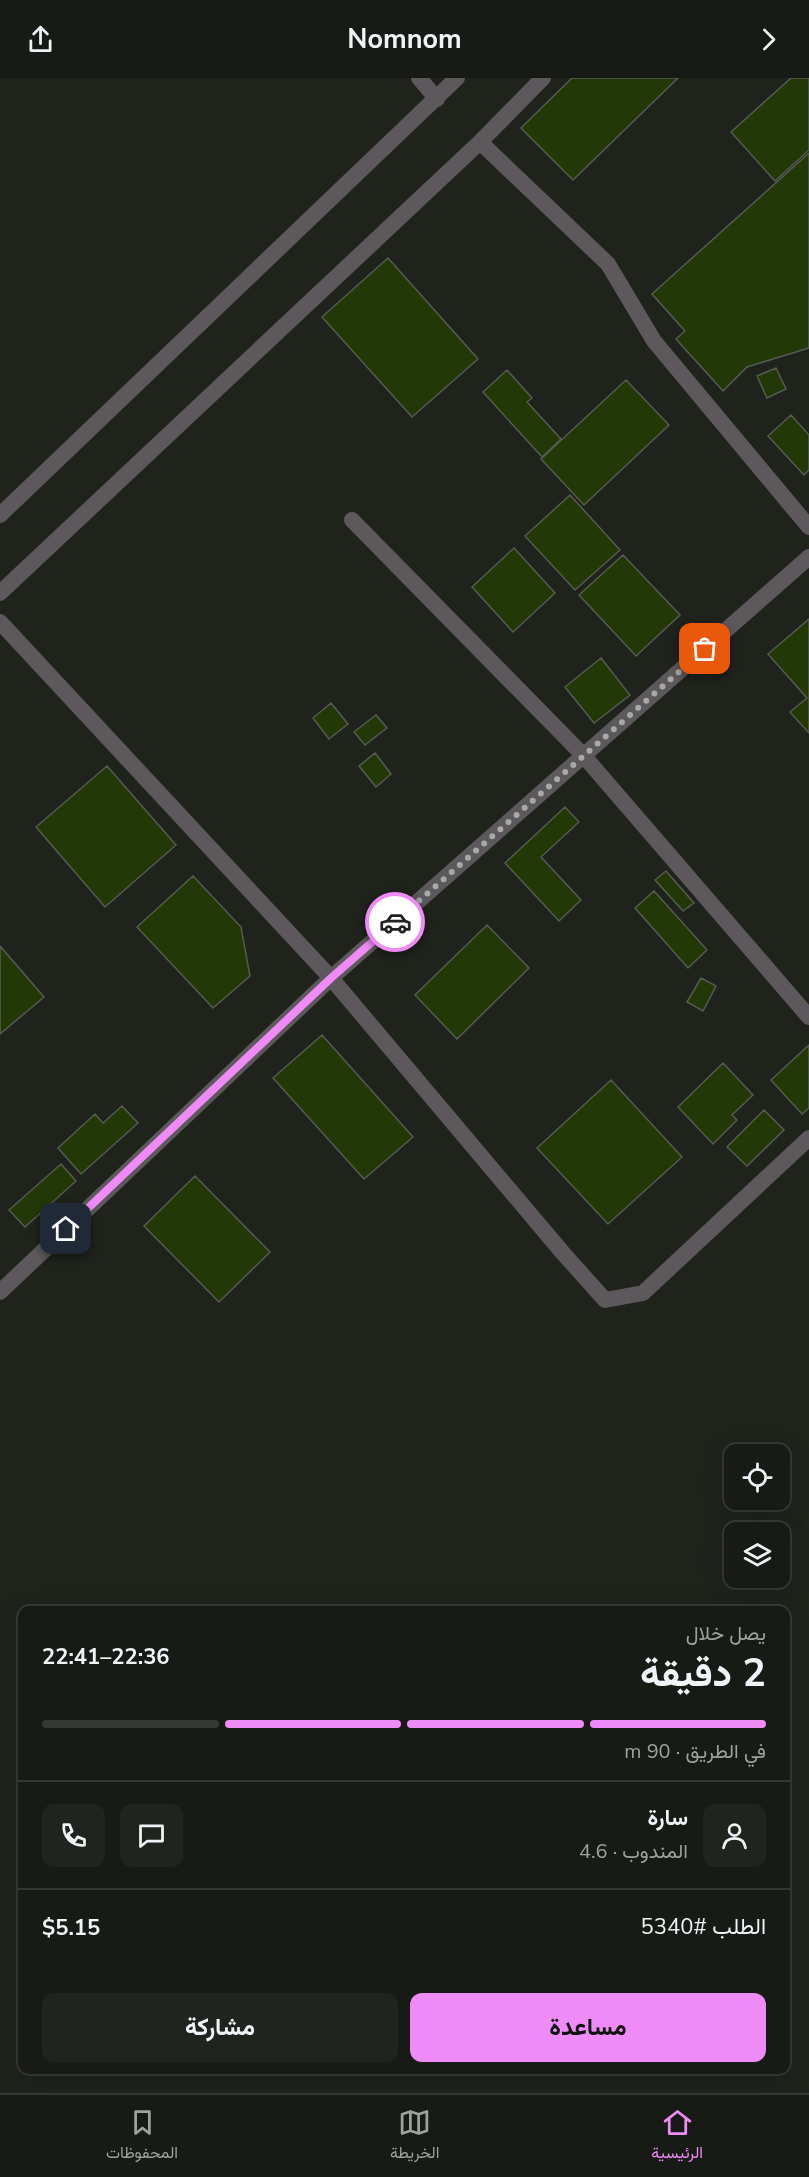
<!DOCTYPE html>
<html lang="ar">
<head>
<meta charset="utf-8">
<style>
  :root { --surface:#171a15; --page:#20231e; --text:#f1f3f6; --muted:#9ea1a0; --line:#363834; --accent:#ef8bf7 }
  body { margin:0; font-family:"Nunito Sans",Vazirmatn,sans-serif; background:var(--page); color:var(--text); direction:rtl; height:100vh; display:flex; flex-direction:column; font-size:22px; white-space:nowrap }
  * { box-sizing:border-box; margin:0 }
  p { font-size:20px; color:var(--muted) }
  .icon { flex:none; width:33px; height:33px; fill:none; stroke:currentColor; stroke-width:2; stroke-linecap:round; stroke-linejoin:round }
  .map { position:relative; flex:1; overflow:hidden; direction:ltr }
  .details { position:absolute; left:18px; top:1528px; width:772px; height:468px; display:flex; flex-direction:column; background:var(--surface); border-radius:12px; box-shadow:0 6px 24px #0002,0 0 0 2px var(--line); direction:rtl }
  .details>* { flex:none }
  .tools { position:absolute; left:724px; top:1366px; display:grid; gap:12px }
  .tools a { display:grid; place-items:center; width:66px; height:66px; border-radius:12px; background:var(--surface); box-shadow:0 6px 24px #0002,0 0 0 2px var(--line); font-size:30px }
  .pin { position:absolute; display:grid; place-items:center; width:51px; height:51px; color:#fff; margin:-26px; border-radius:12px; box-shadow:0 3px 9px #0006 }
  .courier { position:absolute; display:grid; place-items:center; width:60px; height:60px; margin:-30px; border:4px solid #ef8bf7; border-radius:50%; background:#fff; color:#222; box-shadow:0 2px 8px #0007 }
  .head em { font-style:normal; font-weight:700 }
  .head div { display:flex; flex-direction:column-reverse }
  .head { display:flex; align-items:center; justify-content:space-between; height:102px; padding:0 24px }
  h1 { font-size:39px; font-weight:700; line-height:45px }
  .bar { display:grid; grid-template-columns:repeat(4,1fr); gap:9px 6px; align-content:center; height:72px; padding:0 24px }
  .bar i { height:8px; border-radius:4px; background:var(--line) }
  .bar .active { background:var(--accent) }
  .bar p { grid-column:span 4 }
  .line { display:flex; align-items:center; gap:15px; padding:0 24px; border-top:2px solid var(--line) }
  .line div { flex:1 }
  .round { display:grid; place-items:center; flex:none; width:63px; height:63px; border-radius:12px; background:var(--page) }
  .action { display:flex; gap:12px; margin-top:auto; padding:12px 24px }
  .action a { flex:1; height:69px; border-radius:12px; background:var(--accent); color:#111; font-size:24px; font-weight:700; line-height:69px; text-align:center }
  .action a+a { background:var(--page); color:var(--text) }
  header { display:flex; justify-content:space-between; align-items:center; height:78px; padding:0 24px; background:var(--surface); font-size:27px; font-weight:700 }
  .tab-bar { display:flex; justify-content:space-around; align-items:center; height:84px; border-top:2px solid var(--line); background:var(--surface); font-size:16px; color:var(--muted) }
  .tab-bar a { display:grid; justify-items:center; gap:3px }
  .tab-bar .active { color:var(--accent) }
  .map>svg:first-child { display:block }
  .building { fill:#223907; stroke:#565b52; stroke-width:1.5 }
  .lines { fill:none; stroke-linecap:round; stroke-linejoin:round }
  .minor { stroke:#5c585c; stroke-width:16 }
  .done { stroke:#a6aaa4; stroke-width:6; stroke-dasharray:0 10.8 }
  .route { stroke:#ef8bf7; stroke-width:8 }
</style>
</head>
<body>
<header><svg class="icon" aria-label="forward" viewBox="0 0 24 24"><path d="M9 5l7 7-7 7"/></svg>Nomnom<svg class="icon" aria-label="share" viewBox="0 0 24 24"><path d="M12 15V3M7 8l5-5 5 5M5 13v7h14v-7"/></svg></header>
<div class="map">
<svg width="809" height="2015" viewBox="0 0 809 2015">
  <rect width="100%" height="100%" fill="#1f231c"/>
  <!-- building -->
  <path class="building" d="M572 0H678L573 102 521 50Z
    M791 0H809V72L775 103 731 54Z
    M809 75V270L747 289 723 313 676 261 685 253 652 216Z
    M388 180 478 281 412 339 322 239Z
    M776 290 786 311 767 320 757 298Z
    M507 292 532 320 527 324 561 361 542 379 483 314Z
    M626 302 669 347 584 427 541 381Z
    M791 337 809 357V392L804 397 768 358Z
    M570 417 620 472 575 512 525 458Z
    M514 470 555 515 513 554 472 509Z
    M623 477 680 537 636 578 579 517Z
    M809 541V655L790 634 807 620 768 576Z
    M601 580 630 617 594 645 565 609Z
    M331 625 348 646 329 661 313 640Z
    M376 637 387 650 365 667 354 654Z
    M375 675 391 696 376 709 359 688Z
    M107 688 176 767 105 829 36 749Z
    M565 729 579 744 541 779 581 822 559 843 505 785Z
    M666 793 694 825 683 833 655 802Z
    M193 798 241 849 250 898 213 930 137 849Z
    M654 813 707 872 688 890 635 830Z
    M487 847 529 890 457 961 415 917Z
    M0 868 44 919 0 956Z
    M701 900 716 908 703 933 687 924Z
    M322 957 413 1059 364 1101 273 1000Z
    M809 967V1030L802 1036 771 1002Z
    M723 985 753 1017 732 1037 737 1042 713 1066 678 1029Z
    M611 1002 682 1079 608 1146 537 1070Z
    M122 1028 138 1045 81 1096 58 1070 95 1036 103 1045Z
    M764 1032 784 1052 747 1088 727 1069Z
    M61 1086 76 1103 25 1149 9 1132Z
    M195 1098 270 1174 219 1224 144 1148Z"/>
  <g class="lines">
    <!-- minor -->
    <path class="minor" d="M419 0 437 21
      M480 64 608 186 654 263 809 449
      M0 437 457 0
      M352 442 583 677 809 939
      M0 515 480 64 543 0
      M0 544 331 900 562 1174 605 1222 643 1215 809 1060
      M0 1214 331 900 809 479"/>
  </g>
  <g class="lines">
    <!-- done -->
    <path class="done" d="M395 844 705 571"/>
    <!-- route -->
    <path class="route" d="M66 1151 331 900 395 844"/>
  </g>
</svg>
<div class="tools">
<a><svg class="icon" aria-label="locate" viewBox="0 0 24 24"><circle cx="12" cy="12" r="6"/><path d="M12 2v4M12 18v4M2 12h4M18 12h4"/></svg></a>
<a><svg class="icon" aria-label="layers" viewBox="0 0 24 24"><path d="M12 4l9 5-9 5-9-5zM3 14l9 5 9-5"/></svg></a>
</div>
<div class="pin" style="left:705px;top:571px;background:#ea580c"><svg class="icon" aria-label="bag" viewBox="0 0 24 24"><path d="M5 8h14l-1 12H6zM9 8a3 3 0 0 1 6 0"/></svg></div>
<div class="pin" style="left:66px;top:1151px;background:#1f2937"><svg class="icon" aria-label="home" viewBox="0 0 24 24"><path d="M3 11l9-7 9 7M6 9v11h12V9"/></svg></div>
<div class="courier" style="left:395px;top:844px"><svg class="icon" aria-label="car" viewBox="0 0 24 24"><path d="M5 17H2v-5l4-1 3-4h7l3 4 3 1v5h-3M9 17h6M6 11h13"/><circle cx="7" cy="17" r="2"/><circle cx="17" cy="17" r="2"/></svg></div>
<section class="details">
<div class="head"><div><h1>2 دقيقة</h1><p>يصل خلال</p></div><em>22:36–22:41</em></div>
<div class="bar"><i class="active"></i><i class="active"></i><i class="active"></i><i></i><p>في الطريق · 90 m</p></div>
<div class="line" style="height:108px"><a class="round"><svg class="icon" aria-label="person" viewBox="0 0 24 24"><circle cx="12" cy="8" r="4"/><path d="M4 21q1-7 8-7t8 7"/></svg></a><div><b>سارة</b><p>المندوب · 4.6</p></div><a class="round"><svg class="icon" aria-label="chat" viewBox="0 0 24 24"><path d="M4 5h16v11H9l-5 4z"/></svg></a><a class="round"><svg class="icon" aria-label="phone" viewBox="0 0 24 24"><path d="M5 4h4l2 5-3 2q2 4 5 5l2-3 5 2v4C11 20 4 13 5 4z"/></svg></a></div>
<div class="line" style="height:78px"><div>الطلب #5340</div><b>$5.15</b></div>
<div class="action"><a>مساعدة</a><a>مشاركة</a></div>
</section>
</div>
<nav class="tab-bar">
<a class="active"><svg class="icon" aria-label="home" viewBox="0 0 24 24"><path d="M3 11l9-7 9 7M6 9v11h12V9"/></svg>الرئيسية</a>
<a><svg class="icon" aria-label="map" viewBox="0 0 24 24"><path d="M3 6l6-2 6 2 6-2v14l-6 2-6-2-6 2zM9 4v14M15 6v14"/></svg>الخريطة</a>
<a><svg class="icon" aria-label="saved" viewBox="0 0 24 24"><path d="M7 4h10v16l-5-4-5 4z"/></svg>المحفوظات</a>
</nav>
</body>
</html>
